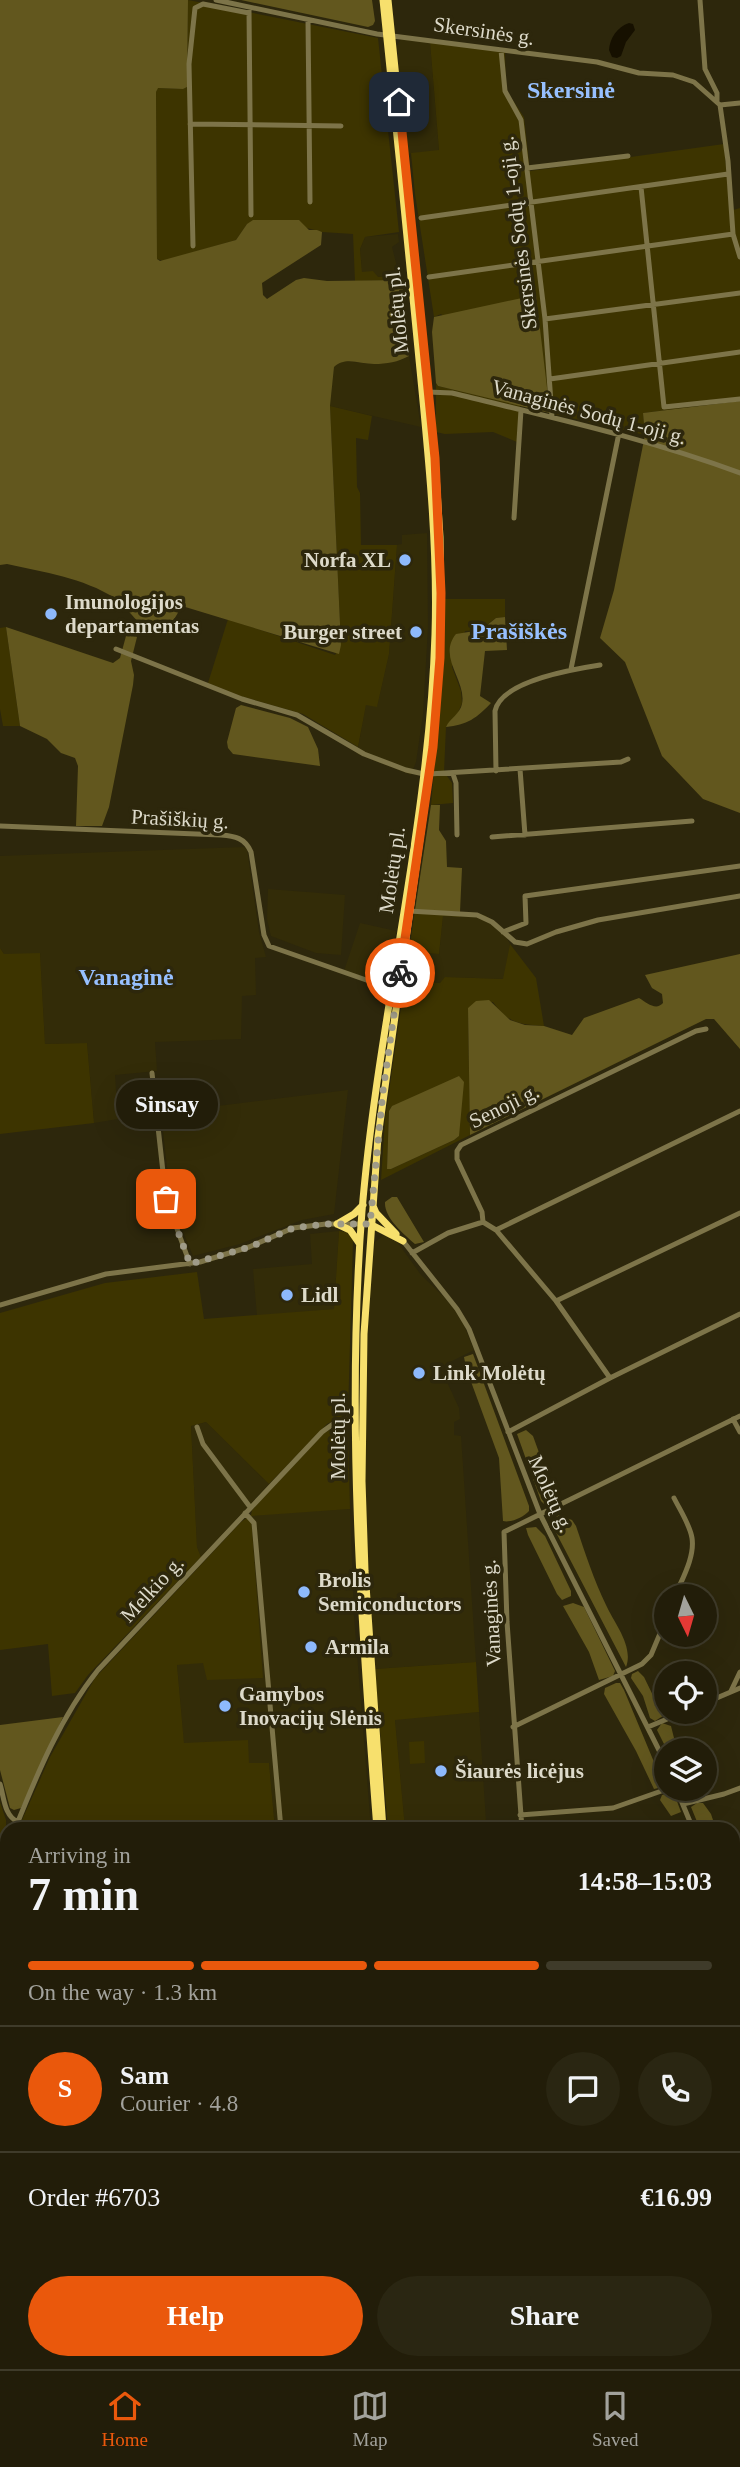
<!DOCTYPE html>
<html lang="en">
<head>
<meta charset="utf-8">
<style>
  :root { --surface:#221d09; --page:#2a2612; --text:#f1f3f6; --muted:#a2a29c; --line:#3f3b2a; --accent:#ea580c }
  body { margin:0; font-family:"Times New Roman",serif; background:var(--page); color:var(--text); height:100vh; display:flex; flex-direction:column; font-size:26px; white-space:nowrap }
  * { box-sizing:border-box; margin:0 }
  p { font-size:23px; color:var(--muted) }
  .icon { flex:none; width:38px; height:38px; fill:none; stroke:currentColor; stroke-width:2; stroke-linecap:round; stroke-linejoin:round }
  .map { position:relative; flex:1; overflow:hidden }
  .panel { position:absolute; left:0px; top:1822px; width:740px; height:548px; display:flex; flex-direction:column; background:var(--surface); border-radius:21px 21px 0 0; box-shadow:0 7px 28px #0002,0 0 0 2px var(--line) }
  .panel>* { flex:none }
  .needle { width:46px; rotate:175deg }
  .controls { position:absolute; left:654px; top:1584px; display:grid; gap:14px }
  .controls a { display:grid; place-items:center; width:63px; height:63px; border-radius:50%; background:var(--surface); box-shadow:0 7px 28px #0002,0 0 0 2px var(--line); font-size:35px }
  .pin { position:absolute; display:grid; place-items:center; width:60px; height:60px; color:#fff; margin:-30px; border-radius:14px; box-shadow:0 4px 10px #0006 }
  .courier { position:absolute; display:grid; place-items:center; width:70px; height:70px; margin:-35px; border:5px solid #ea580c; border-radius:50%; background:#fff; color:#222; box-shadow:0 2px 9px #0007 }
  .bubble { position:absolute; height:49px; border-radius:24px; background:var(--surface); box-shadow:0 7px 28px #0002,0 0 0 2px var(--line); font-size:23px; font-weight:700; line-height:49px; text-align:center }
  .overview em { font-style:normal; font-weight:700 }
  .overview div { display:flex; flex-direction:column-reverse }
  .overview { display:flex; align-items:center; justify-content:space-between; height:119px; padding:0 28px }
  h1 { font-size:46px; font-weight:700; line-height:52px }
  .bar { display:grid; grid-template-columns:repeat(4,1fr); gap:10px 7px; align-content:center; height:84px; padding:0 28px }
  .bar i { height:9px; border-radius:5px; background:var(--line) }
  .bar .selected { background:var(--accent) }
  .bar p { grid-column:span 4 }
  .line { display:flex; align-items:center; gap:18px; padding:0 28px; border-top:2px solid var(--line) }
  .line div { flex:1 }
  .round { display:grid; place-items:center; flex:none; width:74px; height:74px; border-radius:37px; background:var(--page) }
  .button { display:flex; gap:14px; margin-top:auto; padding:14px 28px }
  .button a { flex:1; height:80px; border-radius:42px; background:var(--accent); color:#fff; font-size:28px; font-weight:700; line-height:80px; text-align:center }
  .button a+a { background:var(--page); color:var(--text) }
  .dock { display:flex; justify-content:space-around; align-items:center; height:98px; border-top:2px solid var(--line); background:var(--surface); font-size:19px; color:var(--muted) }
  .dock a { display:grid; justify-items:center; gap:4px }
  .dock .selected { color:var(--accent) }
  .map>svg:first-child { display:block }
  .built { fill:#332c08 }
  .green { fill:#3d3400; fill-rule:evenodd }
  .forest { fill:#62571e }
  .water { fill:#161000 }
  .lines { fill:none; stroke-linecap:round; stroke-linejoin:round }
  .stream { stroke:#161000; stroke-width:2 }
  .minor { stroke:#7d7449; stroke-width:5 }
  .highway { stroke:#f7e06d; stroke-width:7 }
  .done { stroke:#9f9b88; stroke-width:7; stroke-dasharray:0 12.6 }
  .route { stroke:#ea580c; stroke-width:9 }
  .poi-dot { fill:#8db9fc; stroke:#2d270c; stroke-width:2.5 }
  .labels { text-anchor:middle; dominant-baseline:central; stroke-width:7; stroke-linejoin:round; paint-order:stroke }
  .street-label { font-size:21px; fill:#dddaca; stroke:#2d270c }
  .poi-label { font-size:21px; font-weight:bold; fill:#dddaca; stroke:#2d270c; text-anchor:start }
  .quarter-label { font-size:24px; font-weight:bold; fill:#97c0ff; stroke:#2d270c }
</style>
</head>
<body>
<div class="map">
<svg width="740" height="2369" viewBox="0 0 740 2369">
  <rect width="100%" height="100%" fill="#2d270c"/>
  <!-- built -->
  <path class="built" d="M401 39 430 42 439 151 407 154 397 46Z
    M398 234 399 242 392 247 397 267H402L403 276 378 277 362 272 360 249 365 237Z
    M409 356 421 427 330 406 334 367 338 363 344 361 372 364 401 360Z
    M427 533 428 627 423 714 416 762 411 775 357 754 366 704 377 706 389 654 397 545 402 544V535Z
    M244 847 247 849 259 932 266 957 255 958 256 995 242 996 241 1039 155 1042 157 1071 115 1075 118 1119 94 1123 87 1043 45 1044 40 954H4L0 948V856Z
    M268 889 345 895 341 955 316 953 271 936 267 919Z
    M460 912 485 915 502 928 510 944 504 979 446 977 440 983 418 982 425 953 439 954 443 916Z
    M360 923 396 931 389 983 387 985 344 971Z
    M348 1090 334 1214 302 1220 240 1244 193 1256 171 1203 161 1113Z
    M339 1231 334 1309 257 1316 253 1269 312 1264 310 1234Z
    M384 1235H388L398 1243 421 1275 444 1297 461 1318 474 1350 440 1367 459 1408 460 1419 454 1422V1435L461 1436 476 1662 375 1669 368 1574 365 1474 366 1339 375 1242Z
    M206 1422 269 1484 201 1557 197 1547 191 1426Z
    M350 1509 354 1616 371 1829H275L269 1763H249L184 1744 177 1665 203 1662 258 1624 251 1515Z
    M479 1712 486 1822 405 1829 395 1719Z"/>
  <!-- green -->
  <path class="green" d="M188 0 378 38 399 232 365 237 360 249 362 272 373 271 378 277 402 275V280L355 281 353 234 322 232 303 227 247 224 236 240 163 261 157 259 156 92 157 88 183 89 187 87Z
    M430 42 505 52 506 90 524 117 530 171 724 144 730 211 740 208V401L643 413 645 435 550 413 441 314 434 317 415 194 411 153 439 150Z
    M436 383 438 386 520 405 517 442 493 432 445 434 436 432Z
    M330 406 372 416 368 440 356 438 357 487 360 493 361 545H397L389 654 377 707 366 705 358 747 303 714 240 696 208 683 228 619 335 655 341 645Z
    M445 599H505V617L496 618 480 630 465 631 452 667 461 691 462 703 458 713 446 727 444 772 452 783 453 803 431 805 444 662Z
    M6 627 20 726H3L0 709V628Z
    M415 910 460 912V917L443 916 439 954 425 953 418 982 440 983 445 977 503 979 510 944 536 978 544 1026C518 1024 509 1024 493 1002L468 1008 470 1135 381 1180 385 1120ZM392 1106 459 1136 454 1140 391 1169H387L389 1111Z
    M0 948 4 954 40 953 45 1044 87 1043 94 1123 0 1134Z
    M339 1231 347 1232 353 1240 348 1413 327 1424 269 1484 206 1422 191 1426 197 1547 201 1557 88 1675 75 1693 52 1696 48 1644 0 1650V1313L105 1283 197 1272 204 1319 334 1309Z
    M344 1423 348 1427 350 1509 251 1516 263 1678 207 1680 203 1663 177 1665 184 1743 248 1740 249 1763H269L275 1829H18L50 1757 95 1678 241 1522 251 1515 252 1510 324 1433Z
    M476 1662 479 1712 395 1720 405 1828 486 1822 487 1829H388L375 1669Z
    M424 1741 425 1763 410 1764 409 1742Z
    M0 1802 6 1820 7 1896H0Z
    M0 2115H7V2280L0 2278Z
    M414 2363V2369H169L164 2363Z
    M429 2363H503L502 2369H430Z"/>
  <!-- forest -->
  <path class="forest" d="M0 0H188L187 87 183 89 158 88 156 92 157 259 160 261 236 240 247 224 253 220H299L309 230H317L322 232 321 245 262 283 263 295 267 299 296 280 304 278 327 281 402 280 409 356C398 362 387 364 374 364 360 364 345 356 334 367L330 406 341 645 339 654 182 606C175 616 171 631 157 631 138 630 129 607 115 598 83 578 44 572 7 564L0 565Z
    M241 0H372L375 21 373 25 368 27Z
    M536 295 550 413 438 386 436 383 432 332 434 317Z
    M740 401V813L703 799 662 756 625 662 600 638 614 590 645 435 643 413Z
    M505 617 507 650 485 651 480 696 491 703C477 718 467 725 446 727 450 718 460 714 462 704 467 681 437 657 456 634L481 630 496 618Z
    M6 627 113 663 120 658 126 636 132 633 137 637 131 661 134 675 133 685 109 807 102 826H76L78 766 75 758 61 753 47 739 20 726Z
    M241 705 290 718 308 727 318 749 320 766 233 754 228 748 227 742 236 708Z
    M431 805H440L439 830 446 841 447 867 462 868 460 912 415 910Z
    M740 954V1049L714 1019H706L470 1135 468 1008 476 1001 489 1000 510 1020 525 1025 544 1026 572 1035 584 1018 639 998C647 1003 656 1011 663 1003L662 994 652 988 645 975Z
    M459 1076 464 1082 459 1136 454 1140 391 1169H387L389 1111 392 1106Z
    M392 1197H397L424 1242 415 1244C404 1234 384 1218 385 1202Z
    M473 1354 529 1506V1511C524 1517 511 1523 503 1521L499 1458 466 1368 464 1357Z
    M526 1430 533 1436 555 1497 552 1502 545 1505 541 1501 517 1434Z
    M559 1515 572 1520 576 1526C585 1553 594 1580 606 1605 614 1623 634 1646 626 1667L550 1521Z
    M536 1527 545 1536 571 1591V1596L562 1600 557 1594 528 1535 526 1528Z
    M573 1603 584 1607 615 1671 613 1676 599 1680 589 1652 563 1606Z
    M638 1671 644 1677 661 1712 663 1716 655 1721 650 1718 643 1696 631 1678 632 1674Z
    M616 1683H620L624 1690 654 1762 667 1781V1786L654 1789 636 1751 604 1694 605 1688Z
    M63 1717 21 1808 14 1810 10 1808 0 1770V1725Z
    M662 1723 671 1726 675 1742 681 1750H667L657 1730Z
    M672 1793 675 1796 681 1812 671 1816 660 1800 662 1795Z
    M697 1803H703L711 1814 716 1829H700L691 1807Z
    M733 1953 740 1966V2022L733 2024Z"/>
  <!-- water -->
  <path class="water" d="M629 23 633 24 635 30 626 42 621 56 617 58 612 57 609 50C610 38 617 27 629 23Z"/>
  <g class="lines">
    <!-- stream -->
    <path class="stream" d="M0 2243 7 2254
      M169 2362 173 2369"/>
    <!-- minor -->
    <path class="minor" d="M216 0 377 34 597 62 639 73 673 75 694 82 720 105
      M700 0 705 69 717 93V100
      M249 10 251 215
      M308 20 310 202
      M501 50 505 91 521 120 545 319 552 417
      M720 105 728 161 733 234 740 257
      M720 105 740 103
      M190 124 341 126
      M527 168 628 156
      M641 187 664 407 740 399
      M421 218 728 174
      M193 246 189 64 195 8 203 4 249 13
      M429 277 733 234
      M545 319 740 293
      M550 379 740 352
      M428 392 452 393C549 417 646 438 740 473
      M514 518 521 410
      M116 649 242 699 297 715 364 754 406 770 424 774
      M571 669 619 433
      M520 769 525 835
      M496 771 495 711C501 681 574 669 600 665
      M429 774 621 762 628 759
      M453 774 456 783 457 835
      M0 826 221 835C235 836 245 838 251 852L264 935 269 946 392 989
      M492 837 692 821
      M409 911 477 915 492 922 515 942 527 944 556 932 598 920 740 896
      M503 932 526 923 525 896 740 866
      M152 1073 166 1199 190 1264
      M483 1222 482 1212 457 1159V1151L461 1145 696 1031 706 1029
      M483 1222 496 1230 556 1301 610 1378
      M496 1230 740 1111
      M403 1241 457 1309 469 1329 540 1514 667 1766
      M412 1253 448 1233 483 1222
      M556 1301 740 1213
      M0 1305 106 1274 200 1262 249 1247 293 1228 326 1224H362
      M733 1419 740 1432
      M197 1427 203 1444 250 1507
      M508 1432 610 1378 740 1314
      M674 1498C680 1510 690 1525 692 1538 695 1557 682 1579 675 1596
      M245 1513 254 1523 281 1829
      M731 1691 740 1672
      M705 1703 740 1688
      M513 1727 642 1664 651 1655 667 1617
      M648 1727 684 1712
      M0 1784C4 1797 4 1816 18 1822
      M676 1788 693 1829
      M683 1804 724 1794 740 1788
      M520 1815 613 1808 670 1788
      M15 1829C37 1774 61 1716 98 1670L322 1432 333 1424 355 1415
      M522 1829 507 1622 504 1532 740 1416
      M733 1931 740 1948
      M733 2030 740 2028
      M0 2047 7 2039
      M733 2131 740 2128
      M733 2229 740 2225
      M0 2325 8 2369
      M733 2352 740 2350
      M508 2369 604 2364H610L616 2369"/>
    <!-- highway -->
    <path class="highway" d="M373 1206 376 1213 396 1234
      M337 1224 350 1230 359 1243
      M337 1224 354 1214 363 1205
      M370 1224 403 1241
      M377 1829C361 1623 346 1418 362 1211 378 1018 429 829 435 634 438 539 427 444 418 349 407 233 395 116 383 0
      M383 1829 365 1571 362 1481 364 1334 378 1137 433 747 441 610 440 537 435 458 388 0
      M420 2362V2369
      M426 2362 427 2369"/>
  </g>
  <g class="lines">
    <!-- done -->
    <path class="done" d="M166 1199 190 1264 250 1247 293 1228 326 1224H370L383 1091 400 973"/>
    <!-- route -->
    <path class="route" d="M399 102 435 458 441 593 440 658 433 747 400 973"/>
  </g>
  <!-- markers -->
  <g class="poi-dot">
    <circle cx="405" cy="560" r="7"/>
    <circle cx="51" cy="614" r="7"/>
    <circle cx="416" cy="632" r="7"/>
    <circle cx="287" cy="1295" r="7"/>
    <circle cx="419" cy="1373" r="7"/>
    <circle cx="304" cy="1592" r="7"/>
    <circle cx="311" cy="1647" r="7"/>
    <circle cx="225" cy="1706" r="7"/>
    <circle cx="441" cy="1771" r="7"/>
  </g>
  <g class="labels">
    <!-- street labels -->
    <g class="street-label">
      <text transform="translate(484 31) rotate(8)">Skersinės g.</text>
      <text transform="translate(518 233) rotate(-97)">Skersinės Sodų 1-oji g.</text>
      <text transform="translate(397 310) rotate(-96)">Molėtų pl.</text>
      <text transform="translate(589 412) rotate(15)">Vanaginės Sodų 1-oji g.</text>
      <text transform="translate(180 819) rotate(3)">Prašiškių g.</text>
      <text transform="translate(392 870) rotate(-82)">Molėtų pl.</text>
      <text transform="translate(504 1106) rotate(-26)">Senoji g.</text>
      <text transform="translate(338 1436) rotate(-90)">Molėtų pl.</text>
      <text transform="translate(551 1494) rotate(66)">Molėtų g.</text>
      <text transform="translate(152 1589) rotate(-47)">Melkio g.</text>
      <text transform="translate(491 1613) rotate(-93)">Vanaginės g.</text>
    </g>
    <!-- poi labels -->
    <g class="poi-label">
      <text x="391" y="560" text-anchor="end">Norfa XL</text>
      <text x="65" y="602">Imunologijos<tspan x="65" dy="24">departamentas</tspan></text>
      <text x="402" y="632" text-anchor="end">Burger street</text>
      <text x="301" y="1295">Lidl</text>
      <text x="433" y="1373">Link Molėtų</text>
      <text x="318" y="1580">Brolis<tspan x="318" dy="24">Semiconductors</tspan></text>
      <text x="325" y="1647">Armila</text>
      <text x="239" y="1694">Gamybos<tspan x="239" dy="24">Inovacijų Slėnis</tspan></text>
      <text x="455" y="1771">Šiaurės licėjus</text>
    </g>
    <!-- quarter labels -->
    <g class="quarter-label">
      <text x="571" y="90">Skersinė</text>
      <text x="519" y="631">Prašiškės</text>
      <text x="126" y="977">Vanaginė</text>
    </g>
  </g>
</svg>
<div class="controls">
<a><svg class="needle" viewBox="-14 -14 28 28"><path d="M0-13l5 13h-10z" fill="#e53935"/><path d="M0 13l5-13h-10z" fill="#a2a29c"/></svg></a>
<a><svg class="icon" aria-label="locate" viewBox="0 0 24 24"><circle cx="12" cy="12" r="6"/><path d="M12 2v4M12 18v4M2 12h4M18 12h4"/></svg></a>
<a><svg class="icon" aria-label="layers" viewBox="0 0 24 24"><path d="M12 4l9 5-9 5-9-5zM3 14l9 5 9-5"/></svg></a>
</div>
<div class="pin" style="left:166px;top:1199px;background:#ea580c"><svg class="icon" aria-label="bag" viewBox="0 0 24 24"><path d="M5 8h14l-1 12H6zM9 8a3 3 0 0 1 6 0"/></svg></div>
<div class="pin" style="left:399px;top:102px;background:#1f2937"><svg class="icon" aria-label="home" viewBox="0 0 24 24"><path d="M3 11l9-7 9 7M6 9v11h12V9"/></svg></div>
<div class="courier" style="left:400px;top:973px"><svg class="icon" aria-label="bike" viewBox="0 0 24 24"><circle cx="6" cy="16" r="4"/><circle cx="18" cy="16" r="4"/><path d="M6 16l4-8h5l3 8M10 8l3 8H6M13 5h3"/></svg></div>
<div class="bubble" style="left:116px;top:1080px;width:102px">Sinsay</div>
<section class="panel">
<div class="overview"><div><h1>7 min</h1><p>Arriving in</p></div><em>14:58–15:03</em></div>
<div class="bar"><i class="selected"></i><i class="selected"></i><i class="selected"></i><i></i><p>On the way · 1.3 km</p></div>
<div class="line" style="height:126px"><b class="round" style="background:var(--accent);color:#fff">S</b><div><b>Sam</b><p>Courier · 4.8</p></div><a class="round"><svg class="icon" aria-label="chat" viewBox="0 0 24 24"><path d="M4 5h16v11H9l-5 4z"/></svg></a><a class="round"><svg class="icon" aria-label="phone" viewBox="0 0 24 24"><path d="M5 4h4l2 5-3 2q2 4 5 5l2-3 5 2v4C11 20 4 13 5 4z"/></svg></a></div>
<div class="line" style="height:91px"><div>Order #6703</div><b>€16.99</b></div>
<div class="button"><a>Help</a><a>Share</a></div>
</section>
</div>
<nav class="dock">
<a class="selected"><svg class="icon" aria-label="home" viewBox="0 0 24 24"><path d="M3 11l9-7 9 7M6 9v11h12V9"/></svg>Home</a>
<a><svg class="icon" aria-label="map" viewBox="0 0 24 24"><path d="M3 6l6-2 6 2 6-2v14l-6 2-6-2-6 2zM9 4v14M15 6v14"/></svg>Map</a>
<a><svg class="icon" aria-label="saved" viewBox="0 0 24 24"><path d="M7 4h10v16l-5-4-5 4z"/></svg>Saved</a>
</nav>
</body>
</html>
